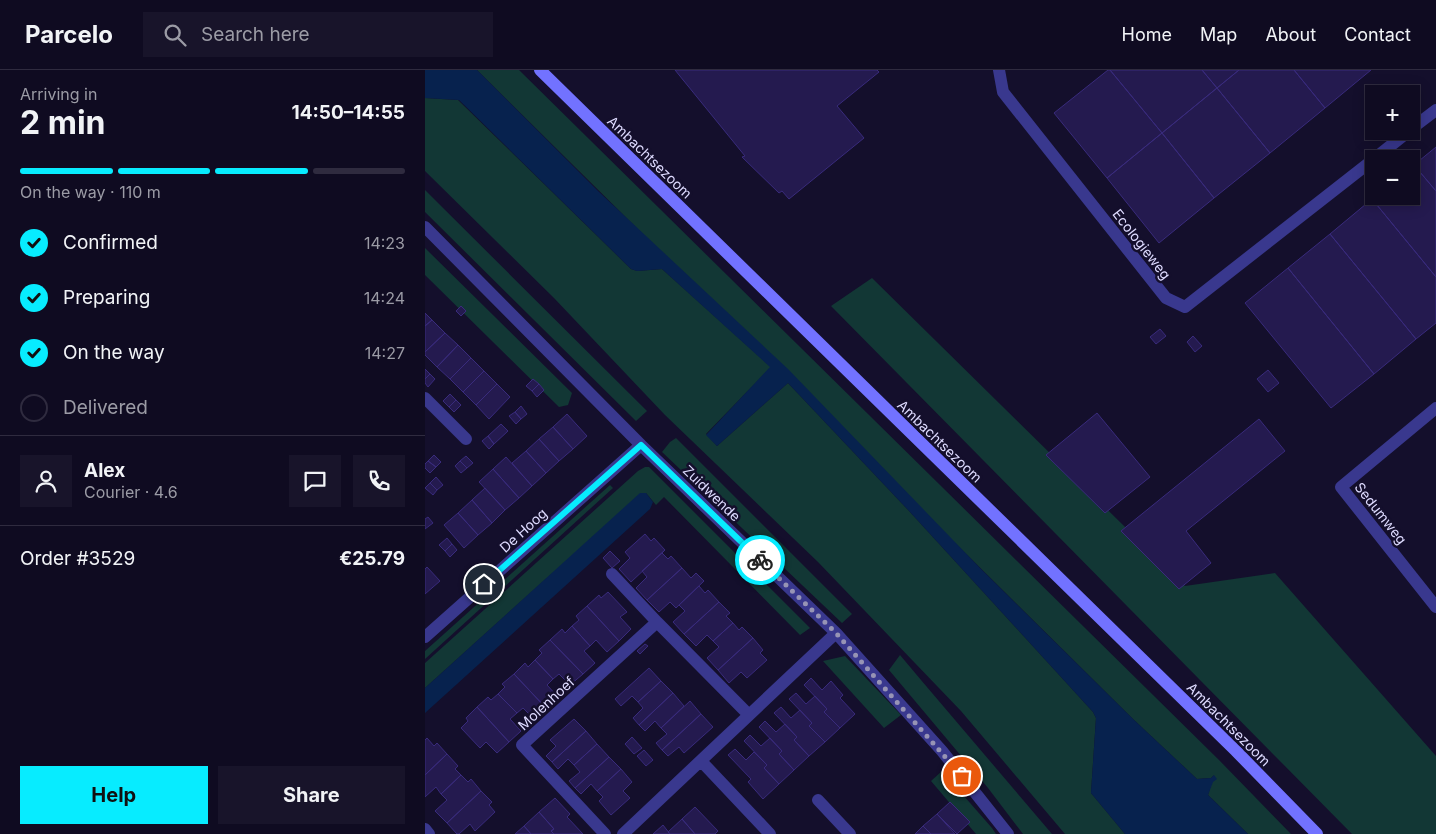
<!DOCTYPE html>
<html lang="en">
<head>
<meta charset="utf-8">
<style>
  :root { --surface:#0f0b21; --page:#18142a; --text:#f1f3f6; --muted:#9b9ba5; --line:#2f2b3f; --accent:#07ecff }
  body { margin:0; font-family:Inter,sans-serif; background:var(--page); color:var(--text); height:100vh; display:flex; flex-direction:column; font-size:19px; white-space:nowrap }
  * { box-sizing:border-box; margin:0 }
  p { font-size:16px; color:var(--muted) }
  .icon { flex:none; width:28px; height:28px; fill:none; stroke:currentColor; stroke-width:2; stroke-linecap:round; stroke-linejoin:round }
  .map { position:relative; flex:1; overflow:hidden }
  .sheet { display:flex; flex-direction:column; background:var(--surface); width:425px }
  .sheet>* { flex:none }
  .fabs { position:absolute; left:940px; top:15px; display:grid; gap:10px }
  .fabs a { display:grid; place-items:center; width:55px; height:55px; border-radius:0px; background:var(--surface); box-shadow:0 2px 12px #0003,0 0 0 1px var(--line); font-size:25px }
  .pin { position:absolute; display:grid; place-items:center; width:42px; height:42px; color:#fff; margin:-21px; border:2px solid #fff; border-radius:50%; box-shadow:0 1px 5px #0007 }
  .courier { position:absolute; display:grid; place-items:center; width:50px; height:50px; margin:-25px; border:4px solid #07ecff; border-radius:50%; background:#fff; color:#222; box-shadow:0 1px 6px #0007 }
  .headline em { font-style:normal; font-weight:700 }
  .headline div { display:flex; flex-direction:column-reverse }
  .headline { display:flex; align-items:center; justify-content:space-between; height:85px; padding:0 20px }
  h1 { font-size:32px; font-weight:700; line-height:38px }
  .bar { display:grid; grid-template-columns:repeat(4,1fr); gap:8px 5px; align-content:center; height:60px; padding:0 20px }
  .bar i { height:6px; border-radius:4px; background:var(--line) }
  .bar .selected { background:var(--accent) }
  .bar p { grid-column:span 4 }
  .line { display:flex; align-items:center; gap:12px; padding:0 20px; border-top:1px solid var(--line) }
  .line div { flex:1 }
  .round { display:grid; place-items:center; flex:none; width:52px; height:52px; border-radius:0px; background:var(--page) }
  ol { padding:0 20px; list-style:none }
  li { display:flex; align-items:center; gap:15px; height:55px }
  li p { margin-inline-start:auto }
  li .icon { padding:5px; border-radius:50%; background:var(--accent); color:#111; stroke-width:4 }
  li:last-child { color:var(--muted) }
  li i { width:28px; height:28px; border:2px solid var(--line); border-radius:50% }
  .primary-button { display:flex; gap:10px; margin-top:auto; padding:10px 20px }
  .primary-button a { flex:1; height:58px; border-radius:0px; background:var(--accent); color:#111; font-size:20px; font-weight:700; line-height:58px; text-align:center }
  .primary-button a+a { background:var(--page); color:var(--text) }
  header { display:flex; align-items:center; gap:30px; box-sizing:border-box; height:70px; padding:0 25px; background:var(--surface); border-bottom:1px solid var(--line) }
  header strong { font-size:24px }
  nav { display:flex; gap:28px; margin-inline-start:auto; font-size:18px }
  .search { width:350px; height:45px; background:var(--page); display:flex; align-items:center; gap:12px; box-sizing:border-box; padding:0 18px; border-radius:0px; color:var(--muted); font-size:19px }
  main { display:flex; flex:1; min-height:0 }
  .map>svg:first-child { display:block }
  .green { fill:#123735 }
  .water { fill:#07224e }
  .building { fill:#241a4f; stroke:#392b7c }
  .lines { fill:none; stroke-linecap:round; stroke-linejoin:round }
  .street { stroke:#39388e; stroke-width:12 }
  .secondary { stroke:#7272ff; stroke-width:12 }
  .done { stroke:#9794b5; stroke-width:5; stroke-dasharray:0 9 }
  .route { stroke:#07ecff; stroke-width:6 }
  .labels { text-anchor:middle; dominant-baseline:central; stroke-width:5; stroke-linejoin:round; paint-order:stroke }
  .street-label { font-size:14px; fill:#dedbff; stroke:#140f2c }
</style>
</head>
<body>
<header>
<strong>Parcelo</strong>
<div class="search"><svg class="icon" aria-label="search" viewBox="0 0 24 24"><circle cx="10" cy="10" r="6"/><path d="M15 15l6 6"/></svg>Search here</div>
<nav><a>Home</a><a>Map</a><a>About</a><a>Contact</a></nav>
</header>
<main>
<section class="sheet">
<div class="headline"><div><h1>2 min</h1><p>Arriving in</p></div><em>14:50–14:55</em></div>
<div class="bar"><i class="selected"></i><i class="selected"></i><i class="selected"></i><i></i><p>On the way · 110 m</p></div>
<ol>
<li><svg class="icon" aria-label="check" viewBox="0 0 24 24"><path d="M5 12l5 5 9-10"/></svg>Confirmed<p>14:23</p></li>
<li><svg class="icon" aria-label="check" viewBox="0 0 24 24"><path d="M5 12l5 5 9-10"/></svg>Preparing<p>14:24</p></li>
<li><svg class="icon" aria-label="check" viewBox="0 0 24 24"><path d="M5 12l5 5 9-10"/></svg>On the way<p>14:27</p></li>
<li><i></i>Delivered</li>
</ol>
<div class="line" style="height:90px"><a class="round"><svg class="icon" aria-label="person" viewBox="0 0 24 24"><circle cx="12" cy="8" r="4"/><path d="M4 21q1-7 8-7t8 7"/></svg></a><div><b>Alex</b><p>Courier · 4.6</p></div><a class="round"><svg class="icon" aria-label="chat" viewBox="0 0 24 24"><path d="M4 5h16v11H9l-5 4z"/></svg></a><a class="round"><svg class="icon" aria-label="phone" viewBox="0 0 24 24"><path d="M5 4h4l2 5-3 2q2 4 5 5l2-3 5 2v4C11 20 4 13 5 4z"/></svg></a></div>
<div class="line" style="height:65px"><div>Order #3529</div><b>€25.79</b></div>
<div class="primary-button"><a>Help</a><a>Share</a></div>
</section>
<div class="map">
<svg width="1011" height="764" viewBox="0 0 1011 764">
  <rect width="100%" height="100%" fill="#140f2c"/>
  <!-- green -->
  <path class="green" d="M52 0H94L795 691 866 764H823L783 725 789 705 786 708 772 709 709 650Z
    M0 28 33 30 206 199 212 201 237 199 346 297 281 364 292 376 363 313 485 442 668 642 671 648 666 723 700 764H640L536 641 393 492 240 345 129 228 0 101Z
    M0 120 222 341 211 351 0 142Z
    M0 178 147 323 143 335 134 337 0 205Z
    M447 208 760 516 850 503 1011 686V764H927L406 236Z
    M251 368 427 544 417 553 237 382 245 372Z
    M220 397H224L385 558 375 565 239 427 231 435 221 423 123 507 0 618V593L213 401Z
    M185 415 188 418 0 589V581Z
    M475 585 496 610 627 764H598L563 718 464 600Z
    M420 586 476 645 459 658 398 591Z
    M517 701 567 758 571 764H551L506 711Z"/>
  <!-- water -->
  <path class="water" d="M0 0H52L173 121 363 299 555 498 709 650 772 709 786 708 789 705 792 709 788 712 783 725 823 764H700L666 723 671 648 668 642 485 442 363 313 292 376 281 365 345 297 237 199 212 201 206 199 34 30 0 28Z
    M215 423H221L228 432 225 439 0 643V618Z"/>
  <!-- building -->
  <path class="building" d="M250 0H452L454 2 412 36 439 68 364 129 357 121 354 123 317 87 320 86Z
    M683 0H685L737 63 682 108 629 43Z
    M685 0H777L792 18 737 63Z
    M777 0H814L792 18Z
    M814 0H869L900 38 845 83 792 18Z
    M869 0H946L900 38Z
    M792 18 845 83 789 128 737 63Z
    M737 63 789 128 734 173 682 108Z
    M1011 77V121L989 95Z
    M989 95 1011 121V207L947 129 951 126H986V97Z
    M947 129 1011 207V253L991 269 905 164Z
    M905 164 991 269 949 304 863 198Z
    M863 198 949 304 906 338 820 233Z
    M36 236 41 241 36 246 31 241Z
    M0 243 7 250 0 256Z
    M7 250 20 263 0 282V256Z
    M735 259 741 266 731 274 725 267Z
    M20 263 33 275 12 297 0 285V282Z
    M768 266 777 276 770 282 762 272Z
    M33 275 46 288 25 309 12 297Z
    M46 288 59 301 38 322 25 309Z
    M0 299 5 304 0 309Z
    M843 300 854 313 843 322 832 309Z
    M59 301 72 314 51 335 38 322Z
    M5 304 10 309 3 317 0 313V309Z
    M108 309 114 314 107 321 101 316Z
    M72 314 85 327 64 349 51 335Z
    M114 314 119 320 112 327 107 321Z
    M25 324 31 330 24 337 18 331Z
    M31 330 36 335 29 342 24 337Z
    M96 336 102 344 96 349 90 342Z
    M90 342 96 349 91 354 84 346Z
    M672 343 725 407 680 443 621 385Z
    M142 344 162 366 148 379 128 357Z
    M834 349 860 381 761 461 786 493 754 519 696 461Z
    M76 354 83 361 69 374 63 366Z
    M128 357 148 379 134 391 114 369Z
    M63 366 69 374 64 379 57 371Z
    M114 369 134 391 121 403 101 381Z
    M101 381 121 403 107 416 87 393Z
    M9 385 16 392 11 397 3 391Z
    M41 386 48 393 42 398 35 391Z
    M81 387 107 416 94 428 68 399Z
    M3 391 11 397 5 403 0 398V394Z
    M35 391 42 398 36 403 30 396Z
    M68 399 94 428 80 440 54 412Z
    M11 407 18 415 12 420 5 413Z
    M5 413 12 420 8 425 0 418Z
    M60 418 80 440 67 453 47 430Z
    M47 430 67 453 53 465 33 443Z
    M33 443 53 465 39 478 19 455Z
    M3 447 8 453 0 459V449Z
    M220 464 226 471 229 468 240 480 206 512 194 499 205 488 200 482Z
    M22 468 27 474 20 481 14 475Z
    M27 474 32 480 25 487 20 481Z
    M240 480 237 483 243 489 246 486 257 498 222 530 211 518 222 507 217 501Z
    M185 481 195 491 187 498 178 488Z
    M2 497 15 511 0 524V499Z
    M257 498 266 508 271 503 279 511 251 538 245 532 234 542 222 530Z
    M274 516 280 523 283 520 294 532 259 564 248 552 260 541 254 535Z
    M183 522 202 542 195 547 206 559 194 571 162 536 174 525 176 528Z
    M294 532 305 543 301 546 308 553 288 571 282 565 271 576 259 564Z
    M162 536 194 571 182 582 171 570 165 576 147 556 154 550 151 546Z
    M308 553 314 560 317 557 328 568 293 600 282 588 294 577 288 571Z
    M147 556 165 576 159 581 170 593 158 604 125 570 137 559 140 563Z
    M328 568 338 580 335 583 342 590 322 608 316 602 304 613 293 600Z
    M125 570 158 604 145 615 134 604 128 609 110 590 117 583 114 580Z
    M220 574 223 576 215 584 212 581Z
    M110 590 128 609 122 615 133 627 121 638 89 604 100 593 103 597Z
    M224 598 236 611 213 632 207 626 196 636 190 629Z
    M89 604 121 638 109 649 98 638 92 643 73 624 80 617 77 614Z
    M386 608 397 620 406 611 418 625 415 628 430 644 415 658 399 642 402 639 379 615Z
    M236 611 248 623 214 655 208 648 218 638 213 632Z
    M248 623 259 636 236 658 230 651 220 661 214 655Z
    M371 623 381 634 390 626 402 639 399 642 415 658 400 672 384 656 387 653 364 629Z
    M73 624 92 643 85 649 96 661 84 672 52 637 63 627 66 630Z
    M265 631 276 644 237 680 231 673 242 664 236 658Z
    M52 637 84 672 72 683 61 672 55 678 36 658 43 651 41 648Z
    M356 637 366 648 375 640 387 653 384 656 400 672 384 686 369 670 372 667 349 643Z
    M276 644 288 657 259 683 254 677 243 686 237 680Z
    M149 649 161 661 127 692 121 686 131 676 125 670Z
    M340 651 351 662 360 654 372 667 369 670 384 686 369 700 354 684 357 681 334 657Z
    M161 661 172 674 149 695 143 689 133 699 127 692Z
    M325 665 336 676 345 668 357 681 354 684 369 700 354 714 339 698 342 695 319 671Z
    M207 667 217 678 209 684 200 674Z
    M2 668 9 676 12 673 22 684 0 705V670Z
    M172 674 184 687 150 718 144 711 155 702 149 695Z
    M310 679 321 690 329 682 342 695 339 698 354 714 338 729 323 712 326 709 303 685Z
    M219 680 228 690 221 696 212 686Z
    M22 684 33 696 30 699 36 705 16 724 11 717 0 727V705Z
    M184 687 196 699 172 721 166 714 156 724 150 718Z
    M196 699 207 712 198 721 205 728 186 745 174 731 178 727 172 721Z
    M36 705 43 712 46 709 56 721 22 753 10 741 22 730 16 724Z
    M56 721 67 732 64 735 70 742 50 761 45 754 34 764H32L22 753Z
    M130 728 145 744 142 747 158 764H129L126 761 129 759 114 742Z
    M525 732 545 752 532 764 512 744Z
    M270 737 293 761 290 764H270L257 749Z
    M114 742 129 759 126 761 129 764H106L99 756Z
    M512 744 530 764H506L498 756Z
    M257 749 270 764H245L243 762Z
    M238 755 245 764H228Z
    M99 756 106 764H90Z
    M498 756 506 764H490Z"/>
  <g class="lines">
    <!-- street -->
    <path class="street" d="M574 0 578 22 741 228 760 237 949 89
      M986 59 1011 40
      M949 89 984 61
      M0 157 216 375 411 563 517 681 583 764
      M0 328 41 369
      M1011 338 916 417 1011 537
      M187 504 232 552
      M0 567 216 375
      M276 691 345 764
      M393 730 425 764
      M0 759 4 764
      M180 764 97 675 232 552 324 645
      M198 764 411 563"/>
    <!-- secondary -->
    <path class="secondary" d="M115 0 811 681 892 764"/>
  </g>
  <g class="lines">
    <!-- done -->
    <path class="done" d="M335 490 411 563 537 706"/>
    <!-- route -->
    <path class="route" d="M59 514 216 375 335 490"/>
  </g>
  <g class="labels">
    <!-- street labels -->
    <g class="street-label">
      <text transform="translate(225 87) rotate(44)">Ambachtsezoom</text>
      <text transform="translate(717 174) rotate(52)">Ecologieweg</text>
      <text transform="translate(515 371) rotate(44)">Ambachtsezoom</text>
      <text transform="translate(287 423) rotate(44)">Zuidwende</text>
      <text transform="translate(956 443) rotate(52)">Sedumweg</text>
      <text transform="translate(98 460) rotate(-42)">De Hoog</text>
      <text transform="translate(121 633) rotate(-43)">Molenhoef</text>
      <text transform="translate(804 654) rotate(45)">Ambachtsezoom</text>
    </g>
  </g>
</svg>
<div class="fabs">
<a>+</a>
<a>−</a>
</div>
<div class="pin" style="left:537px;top:706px;background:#ea580c"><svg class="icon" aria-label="bag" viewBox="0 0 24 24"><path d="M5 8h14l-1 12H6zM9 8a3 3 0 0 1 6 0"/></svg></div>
<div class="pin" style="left:59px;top:514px;background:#1f2937"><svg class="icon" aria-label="home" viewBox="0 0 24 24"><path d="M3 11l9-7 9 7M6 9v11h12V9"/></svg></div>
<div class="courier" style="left:335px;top:490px"><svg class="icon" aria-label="bike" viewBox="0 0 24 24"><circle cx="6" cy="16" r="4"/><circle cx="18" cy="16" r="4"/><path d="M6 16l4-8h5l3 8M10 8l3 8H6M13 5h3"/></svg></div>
</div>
</main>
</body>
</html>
